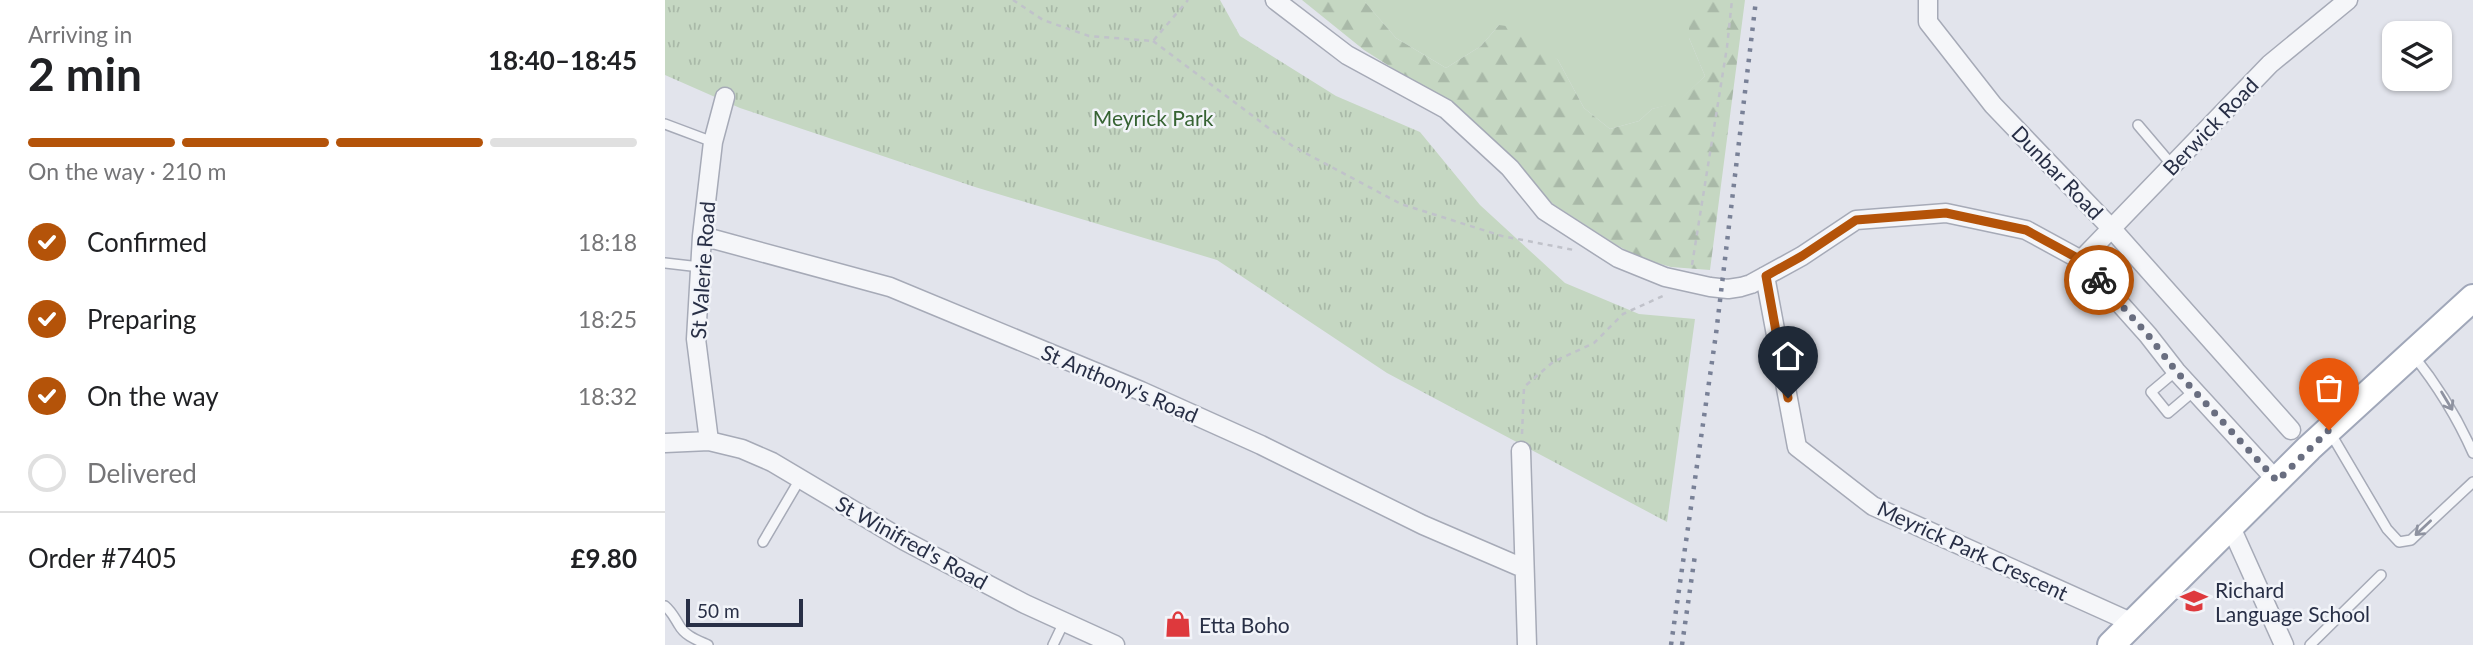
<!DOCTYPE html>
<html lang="en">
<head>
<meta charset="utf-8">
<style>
  :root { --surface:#fff; --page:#f6f6f6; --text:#202124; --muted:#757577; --line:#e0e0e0; --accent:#b45309 }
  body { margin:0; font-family:Lato,sans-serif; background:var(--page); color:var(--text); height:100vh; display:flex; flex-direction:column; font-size:26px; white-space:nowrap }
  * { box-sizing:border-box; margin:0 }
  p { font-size:23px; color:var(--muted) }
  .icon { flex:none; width:38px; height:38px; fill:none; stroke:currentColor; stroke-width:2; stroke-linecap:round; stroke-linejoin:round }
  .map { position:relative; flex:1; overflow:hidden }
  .panel { display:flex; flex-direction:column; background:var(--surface); width:665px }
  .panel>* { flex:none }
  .fabs { position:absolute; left:1717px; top:21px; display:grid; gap:14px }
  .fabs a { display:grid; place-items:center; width:70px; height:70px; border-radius:14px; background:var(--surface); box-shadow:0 2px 5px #0004; font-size:35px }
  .scale { position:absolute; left:21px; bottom:18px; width:117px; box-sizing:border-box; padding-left:7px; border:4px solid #282f46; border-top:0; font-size:19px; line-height:24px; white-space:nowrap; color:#282f46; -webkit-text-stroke:5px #f2f4f9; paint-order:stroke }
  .pin { position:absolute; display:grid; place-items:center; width:60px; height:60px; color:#fff; margin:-72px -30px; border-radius:50% 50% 50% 0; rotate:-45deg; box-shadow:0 0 7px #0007 }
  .pin .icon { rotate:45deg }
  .courier { position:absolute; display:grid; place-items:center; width:70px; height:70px; margin:-35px; border:5px solid #b45309; border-radius:50%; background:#fff; color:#222; box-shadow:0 2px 9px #0007 }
  .head em { font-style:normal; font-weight:700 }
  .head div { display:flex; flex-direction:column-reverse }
  .head { display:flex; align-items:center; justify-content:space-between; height:119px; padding:0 28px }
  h1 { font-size:46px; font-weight:700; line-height:52px }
  .bar { display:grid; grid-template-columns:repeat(4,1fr); gap:10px 7px; align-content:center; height:84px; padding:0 28px }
  .bar i { height:9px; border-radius:5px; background:var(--line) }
  .bar .selected { background:var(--accent) }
  .bar p { grid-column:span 4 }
  .line { display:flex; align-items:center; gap:18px; padding:0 28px; border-top:2px solid var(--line) }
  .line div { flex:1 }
  ol { padding:0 28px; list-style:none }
  li { display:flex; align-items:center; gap:21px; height:77px }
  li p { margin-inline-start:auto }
  li .icon { padding:7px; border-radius:50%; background:var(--accent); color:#fff; stroke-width:4 }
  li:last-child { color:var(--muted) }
  li i { width:38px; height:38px; border:4px solid var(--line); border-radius:50% }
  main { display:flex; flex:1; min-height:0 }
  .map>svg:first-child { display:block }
  .green { fill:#c5d7c2 }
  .forest { fill:url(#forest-firs) }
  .park { fill:url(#park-tufts) }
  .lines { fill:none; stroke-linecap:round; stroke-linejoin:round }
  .lane-casing { stroke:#a6aab7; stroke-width:12 }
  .street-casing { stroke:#a6aab7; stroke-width:21 }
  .primary-casing { stroke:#a0a7b9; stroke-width:30 }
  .path { stroke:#c0c2ca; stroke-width:2.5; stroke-dasharray:5 5; stroke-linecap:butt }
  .lane { stroke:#f5f6f9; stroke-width:9 }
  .street { stroke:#f5f6f9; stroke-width:18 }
  .primary { stroke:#fff; stroke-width:26 }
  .rail { stroke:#798197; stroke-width:4.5; stroke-dasharray:3.5 7; stroke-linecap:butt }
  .oneway { stroke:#8e92a0 }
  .done { stroke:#696e80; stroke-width:7; stroke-dasharray:0 12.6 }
  .route { stroke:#b45309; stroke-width:9 }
  .labels { text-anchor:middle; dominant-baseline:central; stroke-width:5; stroke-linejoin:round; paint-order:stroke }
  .park-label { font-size:21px; fill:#366333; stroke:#f2f4f9 }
  .street-label { font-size:21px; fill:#282f46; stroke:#f2f4f9 }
  .poi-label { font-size:21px; fill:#282f46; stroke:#f2f4f9; text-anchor:start }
</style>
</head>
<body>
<main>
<section class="panel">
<div class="head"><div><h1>2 min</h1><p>Arriving in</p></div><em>18:40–18:45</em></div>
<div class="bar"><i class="selected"></i><i class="selected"></i><i class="selected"></i><i></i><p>On the way · 210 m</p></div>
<ol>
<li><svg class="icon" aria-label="check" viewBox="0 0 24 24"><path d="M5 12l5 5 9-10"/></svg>Confirmed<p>18:18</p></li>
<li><svg class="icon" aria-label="check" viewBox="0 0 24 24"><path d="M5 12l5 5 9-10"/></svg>Preparing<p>18:25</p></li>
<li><svg class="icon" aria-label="check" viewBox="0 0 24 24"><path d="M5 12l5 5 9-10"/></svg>On the way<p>18:32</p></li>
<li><i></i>Delivered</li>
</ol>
<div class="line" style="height:91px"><div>Order #7405</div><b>£9.80</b></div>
</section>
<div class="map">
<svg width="1808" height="645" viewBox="0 0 1808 645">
  <defs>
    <pattern id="forest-firs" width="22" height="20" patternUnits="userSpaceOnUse" patternTransform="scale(1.75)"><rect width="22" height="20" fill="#c5d7c2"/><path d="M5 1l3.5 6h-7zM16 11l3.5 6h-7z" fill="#a9b9a8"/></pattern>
    <pattern id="park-tufts" width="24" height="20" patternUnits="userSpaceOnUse" patternTransform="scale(1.75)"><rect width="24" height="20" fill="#c5d7c2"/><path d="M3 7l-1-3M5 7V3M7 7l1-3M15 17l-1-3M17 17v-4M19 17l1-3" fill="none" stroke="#a9b9a8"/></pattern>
  </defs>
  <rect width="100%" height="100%" fill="#e2e4ec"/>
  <!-- green -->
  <path class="green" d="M701 0H1024V38L1040 76 1012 103 987 109 974 121 945 129 919 108 893 60 834 25 816 46 781 68 731 38 699 1Z"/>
  <!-- forest -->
  <path class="forest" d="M637 0H701L700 2 731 38 781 68 816 46 834 25 855 28 893 60 919 108 945 129 974 121 987 109 1012 102 1040 76 1024 38V0H1080L1045 270 1006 267 975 258 950 244 888 204 795 111 699 50Z"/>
  <!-- park -->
  <path class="park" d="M0 0H555L575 36 671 96 755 132 815 205 900 283 974 314 1030 319 1002 522 722 373 552 260 310 187 75 108 0 75Z"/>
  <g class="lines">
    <defs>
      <path id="lane" d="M0 124 48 142
        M1473 125 1507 165
        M0 263 35 267
        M1748 355C1773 386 1792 417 1808 453
        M1511 371 1486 392 1503 413 1529 391
        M1666 434 1722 529 1734 542 1746 540 1808 482
        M98 542 135 479
        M0 606C7 612 9 617 14 625 20 636 32 640 43 645
        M388 645 399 622
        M1645 645 1716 575"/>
      <path id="street" d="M610 0 682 55 781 109 845 168 880 211 953 258 1000 277 1045 287 1063 289 1076 287 1086 284 1137 256 1191 220 1281 213 1361 230 1416 260 1483 335 1511 371 1612 481
        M1263 0V22L1328 105 1447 229 1626 430
        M37 236 225 287 476 391 596 445 758 525 858 568
        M1416 260 1605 64 1683 0
        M1100 276 1132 447 1208 506 1468 623
        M44 441 77 449 107 462 240 541 360 604 450 645
        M0 443 44 441 31 339 37 236 48 142 60 97
        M856 451 862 645
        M1565 525 1619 645"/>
      <path id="primary" d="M1446 645 1644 448 1808 298"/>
    </defs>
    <!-- lane casing -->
    <use href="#lane" class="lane-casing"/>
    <!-- street casing -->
    <use href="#street" class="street-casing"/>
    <!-- primary casing -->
    <use href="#primary" class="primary-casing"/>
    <!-- path -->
    <path class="path" d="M348 0 378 20 424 36 488 41 523 0
      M488 41 629 147 736 204 837 236 909 250
      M1027 265 1062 47 1067 0
      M857 434 859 387 888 362 929 343 958 314 1000 295"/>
    <!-- lane -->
    <use href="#lane" class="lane"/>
    <!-- street -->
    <use href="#street" class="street"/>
    <!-- primary -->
    <use href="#primary" class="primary"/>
    <!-- rail -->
    <path class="rail" d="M1006 645 1051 334 1091 0
      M1017 645 1030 555"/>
  </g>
  <!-- one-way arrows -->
  <defs><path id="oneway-shaft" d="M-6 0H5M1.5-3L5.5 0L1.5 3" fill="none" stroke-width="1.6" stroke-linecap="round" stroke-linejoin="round" transform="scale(1.75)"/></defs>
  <g class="oneway">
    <use href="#oneway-shaft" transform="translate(1782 401) rotate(59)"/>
    <use href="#oneway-shaft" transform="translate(1758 528) rotate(137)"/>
  </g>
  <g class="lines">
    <!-- done -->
    <path class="done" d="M1434 280 1483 335 1511 371 1612 481 1664 430"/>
    <!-- route -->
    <path class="route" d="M1123 398 1101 276 1137 256 1191 220 1281 213 1361 230 1416 260 1434 280"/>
  </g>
  <!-- icons -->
  <defs>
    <symbol id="school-bare" viewBox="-9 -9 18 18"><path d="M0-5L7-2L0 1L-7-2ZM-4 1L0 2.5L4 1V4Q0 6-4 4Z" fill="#de393d" stroke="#f2f4f9" stroke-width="2.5" paint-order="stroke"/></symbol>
    <symbol id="shop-bare" viewBox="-9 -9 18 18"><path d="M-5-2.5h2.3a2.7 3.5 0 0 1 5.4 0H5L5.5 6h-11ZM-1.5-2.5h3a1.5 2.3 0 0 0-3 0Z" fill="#de393d" stroke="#f2f4f9" stroke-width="2.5" paint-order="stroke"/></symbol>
  </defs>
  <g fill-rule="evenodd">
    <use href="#school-bare" x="1510" y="582" width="38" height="38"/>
    <use href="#shop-bare" x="494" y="605" width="38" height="38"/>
  </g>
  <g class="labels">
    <!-- park labels -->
    <g class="park-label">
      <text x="488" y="117">Meyrick Park</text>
    </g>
    <!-- street labels -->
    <g class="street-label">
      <text transform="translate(1545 126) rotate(-46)">Berwick Road</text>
      <text transform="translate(1393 172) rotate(46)">Dunbar Road</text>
      <text transform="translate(37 270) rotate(-86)">St Valerie Road</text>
      <text transform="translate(455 383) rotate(23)">St Anthony's Road</text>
      <text transform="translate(247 542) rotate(29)">St Winifred's Road</text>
      <text transform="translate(1308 550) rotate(25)">Meyrick Park Crescent</text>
    </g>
    <!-- poi labels -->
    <g class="poi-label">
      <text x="1550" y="589">Richard<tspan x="1550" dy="24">Language School</tspan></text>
      <text x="534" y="624">Etta Boho</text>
    </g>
  </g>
</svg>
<div class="fabs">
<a><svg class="icon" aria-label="layers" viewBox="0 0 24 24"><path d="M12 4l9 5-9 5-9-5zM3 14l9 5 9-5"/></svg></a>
</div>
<div class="scale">50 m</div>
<div class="pin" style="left:1664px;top:430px;background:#ea580c"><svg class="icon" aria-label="bag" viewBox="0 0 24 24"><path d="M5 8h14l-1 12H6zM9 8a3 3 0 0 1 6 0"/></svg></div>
<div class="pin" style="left:1123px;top:398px;background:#1f2937"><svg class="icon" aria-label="home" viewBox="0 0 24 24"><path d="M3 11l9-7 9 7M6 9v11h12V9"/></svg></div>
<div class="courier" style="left:1434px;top:280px"><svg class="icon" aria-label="bike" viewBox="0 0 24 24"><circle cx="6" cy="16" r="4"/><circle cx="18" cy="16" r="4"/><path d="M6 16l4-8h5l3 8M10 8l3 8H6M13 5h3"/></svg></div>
</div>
</main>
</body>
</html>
